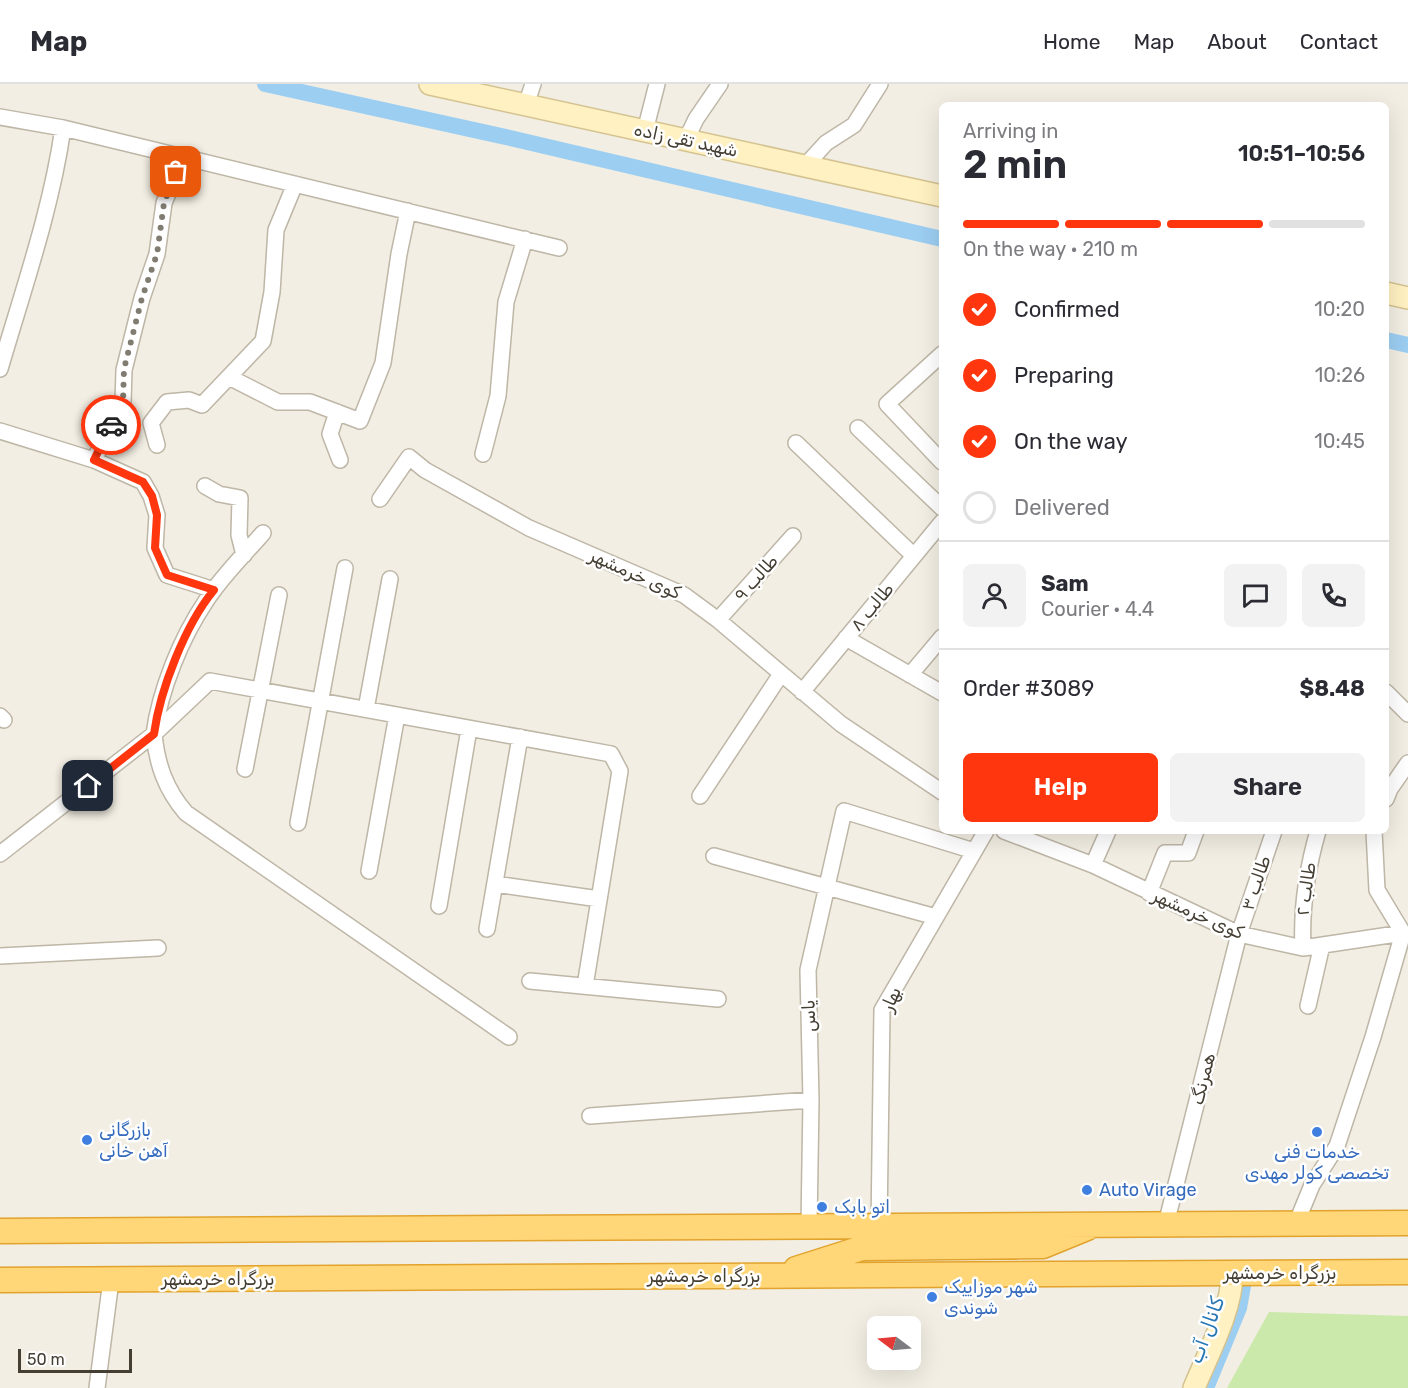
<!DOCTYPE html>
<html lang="en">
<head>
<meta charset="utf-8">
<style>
  :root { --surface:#fff; --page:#f2f2f3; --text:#2b2b33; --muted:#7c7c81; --line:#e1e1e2; --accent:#ff360e }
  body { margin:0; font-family:Rubik,Vazirmatn,sans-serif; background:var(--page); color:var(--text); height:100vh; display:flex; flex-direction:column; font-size:22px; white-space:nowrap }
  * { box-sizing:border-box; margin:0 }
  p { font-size:20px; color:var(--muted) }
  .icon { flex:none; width:33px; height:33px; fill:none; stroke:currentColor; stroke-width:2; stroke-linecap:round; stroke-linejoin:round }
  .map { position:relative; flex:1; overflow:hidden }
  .side { position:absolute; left:939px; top:18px; width:450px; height:732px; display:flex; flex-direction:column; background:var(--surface); border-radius:9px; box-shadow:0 6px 24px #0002 }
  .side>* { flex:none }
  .needle { width:39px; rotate:286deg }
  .buttons { position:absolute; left:867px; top:1232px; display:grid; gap:12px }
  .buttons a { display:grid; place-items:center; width:54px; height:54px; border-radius:9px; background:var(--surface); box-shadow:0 6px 24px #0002; font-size:30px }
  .scale { position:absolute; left:18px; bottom:15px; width:114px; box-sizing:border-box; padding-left:6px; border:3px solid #443e33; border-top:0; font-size:16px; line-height:21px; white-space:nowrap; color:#443e33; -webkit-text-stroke:4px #fff; paint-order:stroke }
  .pin { position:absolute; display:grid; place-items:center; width:51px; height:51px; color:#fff; margin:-26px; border-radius:12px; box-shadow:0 3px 9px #0006 }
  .courier { position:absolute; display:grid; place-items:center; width:60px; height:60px; margin:-30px; border:4px solid #ff360e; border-radius:50%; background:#fff; color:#222; box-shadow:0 2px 8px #0007 }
  .head em { font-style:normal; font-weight:600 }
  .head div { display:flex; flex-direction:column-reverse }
  .head { display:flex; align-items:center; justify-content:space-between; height:102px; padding:0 24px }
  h1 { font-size:39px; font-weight:600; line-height:45px }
  .bar { display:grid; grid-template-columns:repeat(4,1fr); gap:9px 6px; align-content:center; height:72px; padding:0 24px }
  .bar i { height:8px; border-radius:4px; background:var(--line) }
  .bar .selected { background:var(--accent) }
  .bar p { grid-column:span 4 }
  .line { display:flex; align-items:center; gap:15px; padding:0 24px; border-top:2px solid var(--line) }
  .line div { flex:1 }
  .round { display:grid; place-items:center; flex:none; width:63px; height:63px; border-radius:9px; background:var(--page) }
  ol { padding:0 24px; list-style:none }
  li { display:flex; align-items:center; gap:18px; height:66px }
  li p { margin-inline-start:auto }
  li .icon { padding:6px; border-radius:50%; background:var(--accent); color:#fff; stroke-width:4 }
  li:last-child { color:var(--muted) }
  li i { width:33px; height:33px; border:3px solid var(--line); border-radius:50% }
  .cta { display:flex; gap:12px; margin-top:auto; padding:12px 24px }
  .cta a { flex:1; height:69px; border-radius:9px; background:var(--accent); color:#fff; font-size:24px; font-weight:600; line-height:69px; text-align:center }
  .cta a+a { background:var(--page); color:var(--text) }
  header { display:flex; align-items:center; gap:36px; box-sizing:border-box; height:84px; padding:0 30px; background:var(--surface); border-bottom:2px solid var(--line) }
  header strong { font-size:28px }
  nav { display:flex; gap:33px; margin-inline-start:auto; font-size:21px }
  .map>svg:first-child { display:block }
  .green { fill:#cbe9aa }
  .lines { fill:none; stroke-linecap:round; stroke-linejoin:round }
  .canal { stroke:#9ccef2; stroke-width:16 }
  .minor-casing { stroke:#beb6a6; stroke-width:18 }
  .secondary-casing { stroke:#d4c391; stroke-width:24 }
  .trunk-casing { stroke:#e2a32d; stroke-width:27 }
  .minor { stroke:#fff; stroke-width:15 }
  .secondary { stroke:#fff1c1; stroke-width:21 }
  .trunk { stroke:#ffd779; stroke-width:24 }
  .done { stroke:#817c71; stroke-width:6; stroke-dasharray:0 10.8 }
  .route { stroke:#ff360e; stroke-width:8 }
  .shop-dot { fill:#3f7fe0; stroke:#fff; stroke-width:2 }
  .labels { text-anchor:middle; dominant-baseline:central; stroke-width:5; stroke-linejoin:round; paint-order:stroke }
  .street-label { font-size:18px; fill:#443e33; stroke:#fff }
  .shop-label { font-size:18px; fill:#366cbe; stroke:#fff; text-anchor:start }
  .water-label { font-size:20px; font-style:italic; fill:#2977b3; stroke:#fff }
</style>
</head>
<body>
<header>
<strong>Map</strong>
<nav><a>Home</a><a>Map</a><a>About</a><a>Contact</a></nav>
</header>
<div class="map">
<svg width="1408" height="1304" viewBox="0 0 1408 1304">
  <rect width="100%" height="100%" fill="#f2eee3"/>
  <!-- green -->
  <path class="green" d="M1269 1228 1408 1232V1304H1227Z"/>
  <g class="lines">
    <!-- canal -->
    <path class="canal" d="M265 0 510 54 942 155
      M1386 256 1408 261
      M1206 1304 1239 1224 1243 1202"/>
    <defs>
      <path id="minor" d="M526 21 533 0
        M0 33 63 44 559 164
        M645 47 657 0
        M686 56 696 35 720 0
        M805 82 826 59 854 41 880 0
        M942 270 887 320 942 378
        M0 285C23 206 51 127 63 44
        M229 293 278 318H310L360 337 383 279 399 170 408 127
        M337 328 330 350 340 376
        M858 344 942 424
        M0 347 94 376 143 398 151 412 157 431 155 464 167 491 214 506
        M796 359 914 472
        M157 361 151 339 167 318 189 316 202 321 263 257 272 208 276 146 295 100
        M483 370 498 312 506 218 525 155
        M94 376 123 318 124 286 142 214 157 170 164 119 183 73
        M205 402 219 410 240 414 239 451 244 471
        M380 415 409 373 425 386 529 444 684 511 718 536 841 640 942 708
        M718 536 793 452
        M846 554 942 609
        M910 591 942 553
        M802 608 942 438
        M1386 608 1408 630
        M366 625 390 495
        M0 632 4 636
        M245 685 279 511
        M700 712 781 590
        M1386 715 1390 705 1408 679
        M298 739 345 484
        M1004 747 1093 781 1239 850 1303 864 1403 849 1408 851
        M0 770 154 650C160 606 181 554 206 517 222 492 244 471 263 449
        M714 772 936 833
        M1093 781 1108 747
        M369 787 397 631
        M495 800 599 815
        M1149 809 1165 769H1188L1196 747
        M439 822 469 645
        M487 845 520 653
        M1303 864C1301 824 1307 785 1318 747
        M0 872 158 864
        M530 897 718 915
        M1308 922 1322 861
        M509 953 186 729C166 706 157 681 154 650L210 597 611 670 620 687 585 902
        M590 1032 811 1016
        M1166 1140 1239 850 1274 747
        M1296 1140 1312 1101 1337 1062 1373 953 1403 849 1377 806 1374 747
        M809 1142 811 1016 808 886 844 727 974 767
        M879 1142 882 926 986 747
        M97 1304 111 1196"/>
      <path id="secondary" d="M430 0 942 112
        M1386 209 1408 214
        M1194 1304C1207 1272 1233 1223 1232 1189"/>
      <path id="trunk" d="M0 1147 1408 1139
        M796 1185 862 1164 1043 1162 1087 1144
        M0 1196 1408 1188"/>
    </defs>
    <!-- minor casing -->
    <use href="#minor" class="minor-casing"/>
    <!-- secondary casing -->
    <use href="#secondary" class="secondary-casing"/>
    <!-- trunk casing -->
    <use href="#trunk" class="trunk-casing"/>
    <!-- minor -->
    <use href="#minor" class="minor"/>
    <!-- secondary -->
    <use href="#secondary" class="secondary"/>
    <!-- trunk -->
    <use href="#trunk" class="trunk"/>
  </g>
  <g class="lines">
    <!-- done -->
    <path class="done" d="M111 341 123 318 124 285 142 214 157 170 164 119 176 88"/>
    <!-- route -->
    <path class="route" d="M88 702 154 650C160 606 185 541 214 506L167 491 155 464 157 431 152 412 143 398 94 376 111 341"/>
  </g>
  <!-- markers -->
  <g class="shop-dot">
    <circle cx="1317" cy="1048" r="6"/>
    <circle cx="87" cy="1056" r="6"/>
    <circle cx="1087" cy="1106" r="6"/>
    <circle cx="822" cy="1123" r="6"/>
    <circle cx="932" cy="1213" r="6"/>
  </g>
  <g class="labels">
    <!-- street labels -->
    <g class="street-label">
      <text transform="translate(686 56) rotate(12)">شهید تقی زاده</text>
      <text transform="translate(635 490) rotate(24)">کوی خرمشهر</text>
      <text transform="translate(756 494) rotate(-48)">طالب ۹</text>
      <text transform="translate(872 523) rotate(-50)">طالب ۸</text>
      <text transform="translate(1256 799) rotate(-71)">طالب ۳</text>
      <text transform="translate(1306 805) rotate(-82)">طالب ۲</text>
      <text transform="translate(1198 830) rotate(24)">کوی خرمشهر</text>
      <text transform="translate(891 915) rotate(-67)">بهار</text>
      <text transform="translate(809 932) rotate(-92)">یاس</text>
      <text transform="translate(1203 995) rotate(-76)">همرنگ</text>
      <text x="1280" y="1189">بزرگراه خرمشهر</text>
      <text x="704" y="1192">بزرگراه خرمشهر</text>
      <text x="218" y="1195">بزرگراه خرمشهر</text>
    </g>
    <!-- shop labels -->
    <g class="shop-label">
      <text x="99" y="1046">بازرگانی<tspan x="99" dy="21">آهن خانی</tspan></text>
      <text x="1317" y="1068" text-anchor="middle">خدمات فنی<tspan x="1317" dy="21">تخصصی کولر مهدی</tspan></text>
      <text x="1099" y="1106">Auto Virage</text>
      <text x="834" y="1123">اتو بابک</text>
      <text x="944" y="1203">شهر موزاییک<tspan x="944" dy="21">شوندی</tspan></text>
    </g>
    <!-- water labels -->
    <g class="water-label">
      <text transform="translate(1206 1246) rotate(-70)">کانال آب</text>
    </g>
  </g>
</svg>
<div class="buttons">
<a><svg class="needle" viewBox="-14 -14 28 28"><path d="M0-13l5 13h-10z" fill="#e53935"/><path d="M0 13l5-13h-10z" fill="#7c7c81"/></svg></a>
</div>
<div class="scale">50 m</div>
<div class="pin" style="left:176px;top:88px;background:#ea580c"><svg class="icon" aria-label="bag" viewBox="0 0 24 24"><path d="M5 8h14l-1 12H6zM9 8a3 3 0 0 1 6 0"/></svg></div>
<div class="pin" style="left:88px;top:702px;background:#1f2937"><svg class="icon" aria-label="home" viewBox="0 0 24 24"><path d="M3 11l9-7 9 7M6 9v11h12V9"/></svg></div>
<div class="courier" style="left:111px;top:341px"><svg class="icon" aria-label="car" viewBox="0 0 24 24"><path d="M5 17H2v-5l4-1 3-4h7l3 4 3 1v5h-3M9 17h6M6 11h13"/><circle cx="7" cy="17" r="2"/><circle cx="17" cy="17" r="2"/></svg></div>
<section class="side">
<div class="head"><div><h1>2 min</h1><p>Arriving in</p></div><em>10:51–10:56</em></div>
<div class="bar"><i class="selected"></i><i class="selected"></i><i class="selected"></i><i></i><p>On the way · 210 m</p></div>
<ol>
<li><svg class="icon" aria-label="check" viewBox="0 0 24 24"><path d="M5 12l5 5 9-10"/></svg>Confirmed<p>10:20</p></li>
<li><svg class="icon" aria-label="check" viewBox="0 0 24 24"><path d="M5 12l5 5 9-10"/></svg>Preparing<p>10:26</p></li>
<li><svg class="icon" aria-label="check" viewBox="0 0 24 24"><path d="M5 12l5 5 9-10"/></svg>On the way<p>10:45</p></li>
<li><i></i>Delivered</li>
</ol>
<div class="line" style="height:108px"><a class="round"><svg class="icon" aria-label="person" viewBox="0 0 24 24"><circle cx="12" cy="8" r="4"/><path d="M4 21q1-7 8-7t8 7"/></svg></a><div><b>Sam</b><p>Courier · 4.4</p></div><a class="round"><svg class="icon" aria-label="chat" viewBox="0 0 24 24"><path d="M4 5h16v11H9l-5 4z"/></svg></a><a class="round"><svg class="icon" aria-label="phone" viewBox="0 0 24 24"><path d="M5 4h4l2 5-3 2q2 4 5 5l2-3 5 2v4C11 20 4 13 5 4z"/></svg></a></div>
<div class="line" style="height:78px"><div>Order #3089</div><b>$8.48</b></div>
<div class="cta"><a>Help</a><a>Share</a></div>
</section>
</div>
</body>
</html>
